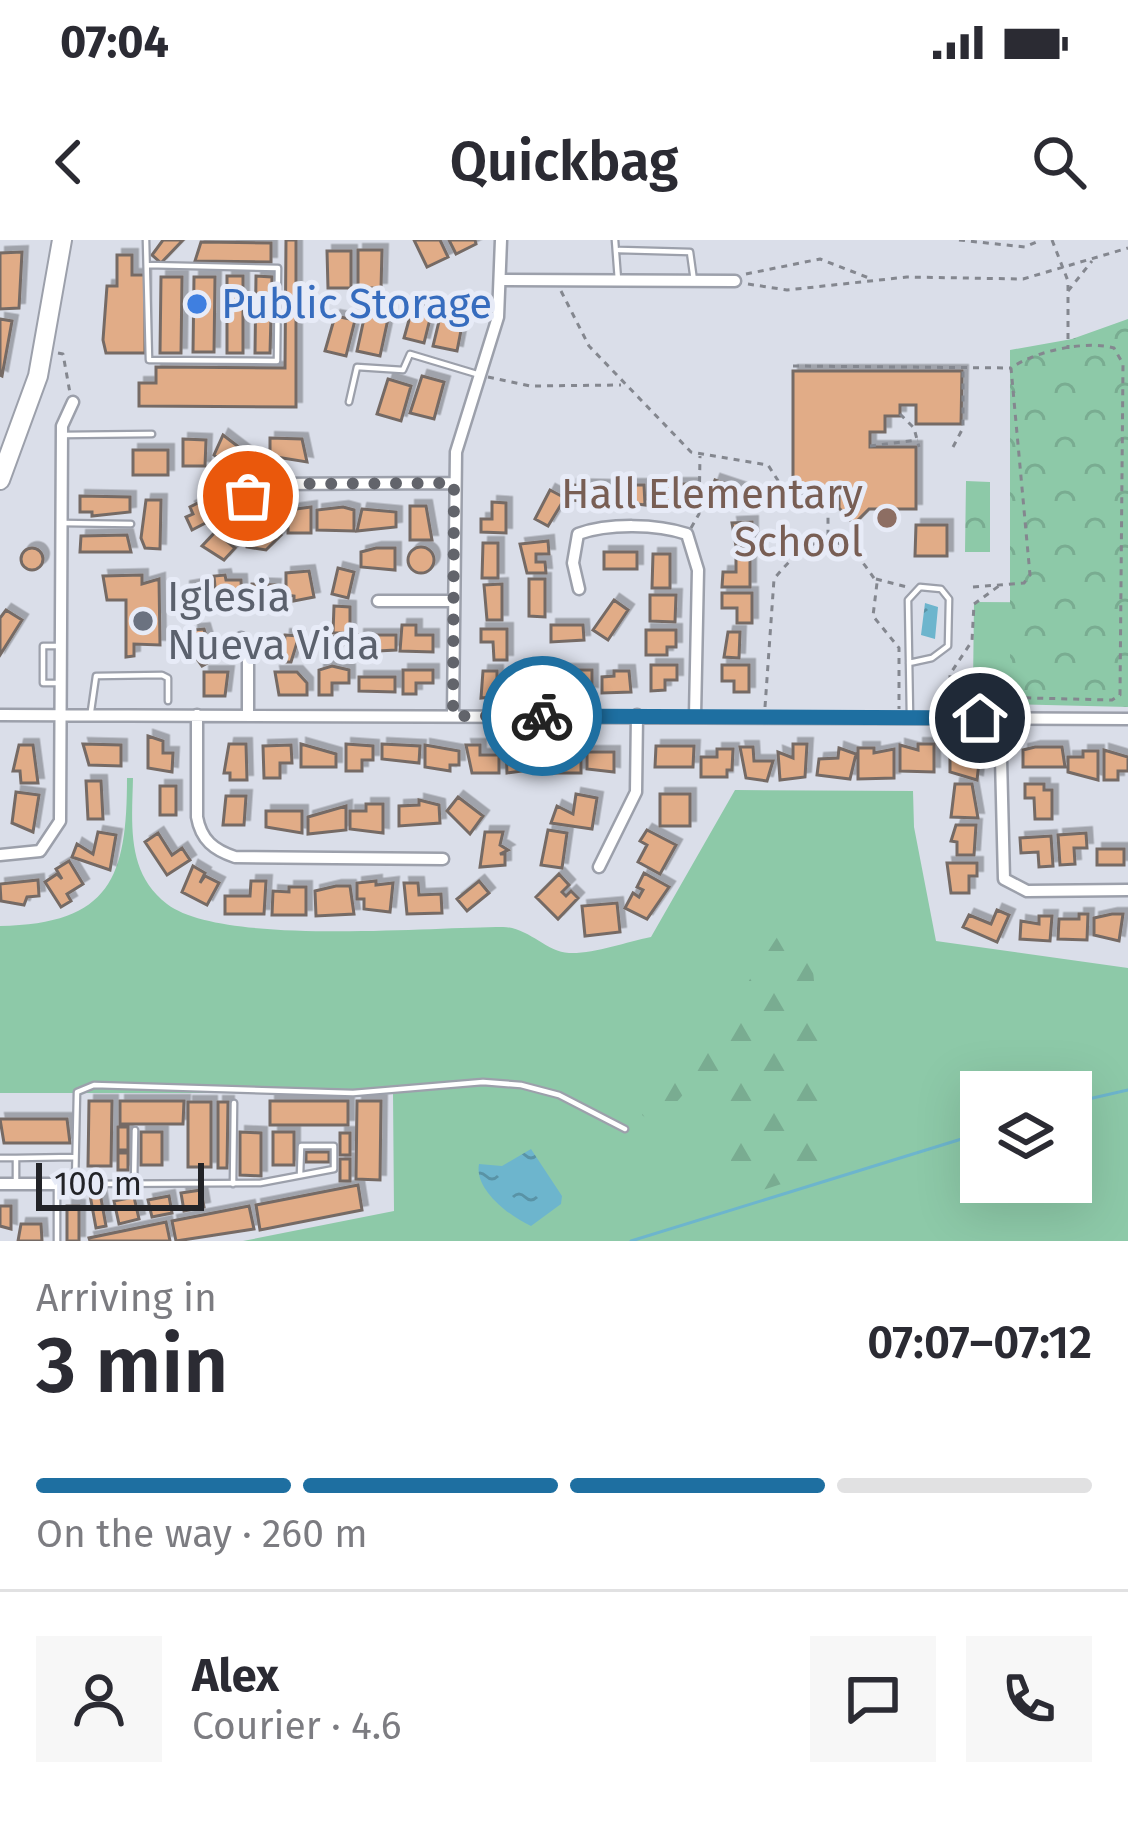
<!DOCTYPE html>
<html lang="en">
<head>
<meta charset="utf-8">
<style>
  :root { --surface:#fff; --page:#f7f7f7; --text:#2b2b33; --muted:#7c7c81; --line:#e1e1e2; --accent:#1e6fa1 }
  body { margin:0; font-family:"Fira Sans",sans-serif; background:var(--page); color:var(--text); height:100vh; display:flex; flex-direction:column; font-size:45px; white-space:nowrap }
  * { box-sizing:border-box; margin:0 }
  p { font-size:39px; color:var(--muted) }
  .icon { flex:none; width:66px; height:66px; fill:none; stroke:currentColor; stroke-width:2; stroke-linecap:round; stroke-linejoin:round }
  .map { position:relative; height:1001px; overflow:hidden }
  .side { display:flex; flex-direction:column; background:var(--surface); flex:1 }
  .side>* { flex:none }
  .fabs { position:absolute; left:960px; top:831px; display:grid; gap:24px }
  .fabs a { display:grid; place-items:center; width:132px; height:132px; border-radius:0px; background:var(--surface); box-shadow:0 12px 48px #0002; font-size:60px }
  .scale { position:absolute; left:36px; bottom:30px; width:168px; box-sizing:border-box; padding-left:12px; border:6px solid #222327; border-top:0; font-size:33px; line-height:42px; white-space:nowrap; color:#222327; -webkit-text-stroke:9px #e7ebf7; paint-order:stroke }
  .pin { position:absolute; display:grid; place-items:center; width:102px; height:102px; color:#fff; margin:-51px; border:6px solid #fff; border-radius:50%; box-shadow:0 3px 12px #0007 }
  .courier { position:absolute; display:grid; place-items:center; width:120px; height:120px; margin:-60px; border:9px solid #1e6fa1; border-radius:50%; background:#fff; color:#222; box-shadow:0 3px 15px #0007 }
  .head em { font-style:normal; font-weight:600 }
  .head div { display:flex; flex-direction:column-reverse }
  .head { display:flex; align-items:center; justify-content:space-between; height:204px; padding:0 36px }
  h1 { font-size:78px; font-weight:600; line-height:90px }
  .bar { display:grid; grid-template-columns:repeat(4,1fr); gap:18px 12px; align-content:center; height:144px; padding:0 36px }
  .bar i { height:15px; border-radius:9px; background:var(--line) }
  .bar .active { background:var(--accent) }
  .bar p { grid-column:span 4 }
  .line { display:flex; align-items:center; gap:30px; padding:0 36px; border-top:3px solid var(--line) }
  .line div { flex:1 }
  .round { display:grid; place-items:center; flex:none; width:126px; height:126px; border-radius:0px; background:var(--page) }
  .status { display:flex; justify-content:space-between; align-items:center; height:84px; padding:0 60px; background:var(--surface); direction:ltr }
  .status svg { height:33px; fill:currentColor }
  header { display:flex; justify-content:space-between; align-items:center; height:156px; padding:0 36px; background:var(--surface); font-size:54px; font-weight:600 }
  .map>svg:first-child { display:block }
  .grass { fill:#8dc9a8; fill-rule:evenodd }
  .forest { fill:url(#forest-firs) }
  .park { fill:url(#park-crowns) }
  .water { fill:url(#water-ripples) }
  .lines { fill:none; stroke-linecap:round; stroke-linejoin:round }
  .stream { stroke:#6db5cd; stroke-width:3 }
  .building { fill:#e1ac87; stroke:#756b65; stroke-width:3; filter:url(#shadow) }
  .lane-casing { stroke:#9ca0ab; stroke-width:9 }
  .street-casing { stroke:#9ca0ab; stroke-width:15 }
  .highway-casing { stroke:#9ca0ab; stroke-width:22 }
  .path { stroke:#84878f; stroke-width:3; stroke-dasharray:6 6; stroke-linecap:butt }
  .lane { stroke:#fff; stroke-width:4.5 }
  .street { stroke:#fff; stroke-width:10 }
  .highway { stroke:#fff; stroke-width:18 }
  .done { stroke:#62646b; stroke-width:12; stroke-dasharray:0 21.6 }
  .route { stroke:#1e6fa1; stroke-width:15 }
  .shop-dot { fill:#3f7fe0; stroke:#e7ebf7; stroke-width:4.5 }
  .education-dot { fill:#8d6e63; stroke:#e7ebf7; stroke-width:4.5 }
  .worship-dot { fill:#6b7280; stroke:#e7ebf7; stroke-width:4.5 }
  .labels { text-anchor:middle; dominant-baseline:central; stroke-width:10; stroke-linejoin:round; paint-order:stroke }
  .shop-label { font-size:42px; fill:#366cbe; stroke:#e7ebf7; text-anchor:start }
  .education-label { font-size:42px; fill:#785e54; stroke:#e7ebf7; text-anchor:end }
  .worship-label { font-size:42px; fill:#5b616d; stroke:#e7ebf7; text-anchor:start }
</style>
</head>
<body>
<div class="status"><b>07:04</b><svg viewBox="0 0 49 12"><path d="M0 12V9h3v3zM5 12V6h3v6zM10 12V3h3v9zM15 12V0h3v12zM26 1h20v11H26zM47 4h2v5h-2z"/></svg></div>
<header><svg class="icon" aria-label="back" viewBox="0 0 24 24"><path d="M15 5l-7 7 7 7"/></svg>Quickbag<svg class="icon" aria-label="search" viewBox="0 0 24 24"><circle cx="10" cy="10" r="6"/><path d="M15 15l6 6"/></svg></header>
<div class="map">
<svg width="1128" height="1001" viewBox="0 0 1128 1001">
  <defs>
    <pattern id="forest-firs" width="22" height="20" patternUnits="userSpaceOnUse" patternTransform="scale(3)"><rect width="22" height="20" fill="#8dc9a8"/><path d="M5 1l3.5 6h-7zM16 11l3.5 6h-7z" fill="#79ac91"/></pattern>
    <pattern id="park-crowns" width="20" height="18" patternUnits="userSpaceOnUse" patternTransform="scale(3)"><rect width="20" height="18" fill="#8dc9a8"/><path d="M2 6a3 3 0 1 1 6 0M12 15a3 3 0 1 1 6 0" fill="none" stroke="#79ac91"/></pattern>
    <pattern id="water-ripples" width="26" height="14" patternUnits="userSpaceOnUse" patternTransform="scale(3)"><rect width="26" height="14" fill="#6db5cd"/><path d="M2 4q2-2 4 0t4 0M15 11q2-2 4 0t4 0" fill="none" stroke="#5993a6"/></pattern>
    <filter id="shadow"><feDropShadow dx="5.5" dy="-5.5" stdDeviation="0" flood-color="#0004"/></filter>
  </defs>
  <rect width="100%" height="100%" fill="#dadee9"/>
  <!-- grass -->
  <path class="grass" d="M974 362 1097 363V447L973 446Z
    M127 538H133C132 583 126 633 167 664 222 706 428 687 503 687 528 687 546 712 569 713 594 714 626 702 651 697L735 550 913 551 914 587 936 701 1128 728V1001H243L394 971 393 853H0V686C111 684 127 637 127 538ZM981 852H1071V942H981Z"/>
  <!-- forest -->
  <path class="forest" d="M785 685 809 686 831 928 738 958 732 939 727 848 687 850 656 886 642 875 695 795 728 773Z"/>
  <!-- park -->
  <path class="park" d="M1128 79V467L1010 464V110L1072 99Z
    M966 241 990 242V312H965Z"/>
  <!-- water -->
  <path class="water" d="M925 363 938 367 935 399 921 395Z
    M531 909 562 956 561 964 531 986C509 976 474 949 479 924L502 926Z"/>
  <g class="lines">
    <!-- stream -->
    <path class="stream" d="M1071 863 1128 850
      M631 1001 981 893"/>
  </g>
  <!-- building -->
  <path class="building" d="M183 0 161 23 152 15 163 0Z
    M286 0H296V167L139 166V143H156V127L285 128Z
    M414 0H440L448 17 427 27Z
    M449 0H475L476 4 456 14Z
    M201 2 271 3V22L195 21Z
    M358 10H382L381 48H358Z
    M327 11H351V48H328Z
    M22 12 19 68 0 69V13Z
    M117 15H132V35H145V113H106L103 100 107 46H117Z
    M227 36H243V113H227Z
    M256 36 272 37 270 113H255Z
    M161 37H182L181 113H160Z
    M194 37H215L214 112H193Z
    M414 62 433 67 424 103 404 98Z
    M442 69 464 75 457 111 433 106Z
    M365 74 388 79 380 116 357 111Z
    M335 76 355 80 346 116 325 111Z
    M0 79 12 81 2 136 0 135Z
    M793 131H962L961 184H916V165H900V176H885V192H870V207H916V269H869L854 284 839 268V253H793Z
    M422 136 444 142 434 179 410 173Z
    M388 139 411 146 401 181 377 174Z
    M223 195 248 214 241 223 232 216 226 224 214 215Z
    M270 198 302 199 307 222 270 216Z
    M183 199 206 200 205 226H183Z
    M133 210H168V235H133Z
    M715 240 745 250 740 265 711 251Z
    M659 244H693V259L659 264Z
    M572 245 608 246V265L572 260Z
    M613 245H644L645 265 613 261Z
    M550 250 565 258 548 286 535 279Z
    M80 256 130 257V272L92 276V272H80Z
    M146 260H161L160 309 145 308 141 298Z
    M204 260 217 277 192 290 186 277 193 274 190 267Z
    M492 262 506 263V293L481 292V279H492Z
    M410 266H426L432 300H410Z
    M311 267V293H288V270Z
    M343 267 354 270V291L317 290V270Z
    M362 269 396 272V287L357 291Z
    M752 282V306H736L732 283Z
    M222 285 230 293 224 299 235 308 224 320 202 306Z
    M916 285H947V316H915Z
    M271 286 281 295 266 310 247 307V296H262Z
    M127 295 131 312H80L81 296Z
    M548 301 549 314H536V322H545L546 333H527L520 304Z
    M483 303H498V338H482Z
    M408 320a13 13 0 1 1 26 0a13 13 0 1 1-26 0Z
    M376 308H395V330L361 327V312Z
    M21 319a11 11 0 1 1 22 0a11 11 0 1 1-22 0Z
    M604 312H637V329H604Z
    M653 314H670V348H652Z
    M736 317 750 318V347H722L723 332H736Z
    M338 328 354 332 348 358 332 354Z
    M309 331 314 357 294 361V356L286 355V333Z
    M142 335V344L159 339 160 405 134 404V416L126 417V360H107L103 336Z
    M225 335 226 340H241L242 364 216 359 214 336Z
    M529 339H545V377L529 376Z
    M203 344 205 356 185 367V347Z
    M252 344 275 345 273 362 266 361V369L251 368Z
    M502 344V380H487L484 345Z
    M722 353H752V383H737V368H722Z
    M650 355H676L675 382 650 381Z
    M614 360 628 370 608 400 593 390Z
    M334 366 350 367V393H333Z
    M6 370 22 380 0 415V378Z
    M402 385H416V395H433V412L400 411Z
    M551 385H583L584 400 551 402Z
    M204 389 213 420 202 426 187 405 193 401V390Z
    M481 389H507V420H494L493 402H481Z
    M646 390H676V407H667V415H646Z
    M728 392H740L739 418 724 417Z
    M285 395 299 396 291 422H283Z
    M359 395H396V410L359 412Z
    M334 397 343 405 332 417 323 409Z
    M651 425H677V440H665V450L651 451Z
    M722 425H749V452H734V441H722Z
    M332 426 349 430V443H332V455H319V430Z
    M403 430H433V443H416V454H403Z
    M558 430H592V452L558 447Z
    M483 431H497V443H509L512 455 481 458Z
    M614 431H629L631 452 602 453V437L614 436Z
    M204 432H228L225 456H204Z
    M275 432H297L307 443V455H279Z
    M520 435H554V450H520Z
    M359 437H395V452L359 451Z
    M148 496 163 501V513H173L172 532 148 528Z
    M83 504 121 505V526L89 525Z
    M229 504H246L247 540H230V533H224Z
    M301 504 336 514V527H301Z
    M346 504 373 506V520H362V531H346Z
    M382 504 420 506 419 523 382 519Z
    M793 504H807L805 537 780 540 778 512 793 518Z
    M918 504H934V532L900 531V505L918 510Z
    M950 504H968V523H979L977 540 950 532Z
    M19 505H33L38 543H21L20 531H13Z
    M291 505 292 523H280V538H264L263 506Z
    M425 505 459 511V525H450V531L425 527Z
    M466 505H480V515H499V533H472Z
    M656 506H694L693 527H655Z
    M740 507H753L754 521H773L767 541 746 538Z
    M1035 507H1062L1065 527H1023V510Z
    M839 508 856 514 850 539 817 535 819 519 838 518Z
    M858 508H874V513L894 509V538L858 539Z
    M717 509H733L732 530H727V537H701V517H717Z
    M506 510 537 513V529L507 533Z
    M1104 510 1128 517V531H1118V540H1104Z
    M1083 511H1098V540L1068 532V517H1083Z
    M587 512H614V532L587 529Z
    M545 515 581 517V533H545Z
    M86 541H101L103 579H88Z
    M955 544H972L978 578 951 577Z
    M1025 544H1044V550H1052V579H1035L1034 558H1025Z
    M160 546H176V575H160Z
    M16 552 39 555 33 592 12 583Z
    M576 554 597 558 592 589 551 583 557 566 573 574Z
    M660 554H690V586H660Z
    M226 556H246L244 585H223Z
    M458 557 483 576 470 594 447 571Z
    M419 560 439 565 440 583 399 586V566L419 565Z
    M366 564H383V593L350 589V571H366Z
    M346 566V590L308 594V577Z
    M266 571H302V593L266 587Z
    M956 585H976L974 615H957V602L951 601Z
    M548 590 567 593 562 628 541 625Z
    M647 590 676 605 660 634 638 622 647 605 640 601Z
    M98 592 116 595 110 630 72 617 77 604 93 614Z
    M485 592H503L500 605 508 610 500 614H505V625L480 627Z
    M158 593 172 615 182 608 190 620 167 635 145 602Z
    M1086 593 1087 608H1074L1075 624 1060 625 1058 595Z
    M1051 596 1053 626 1039 627 1038 612 1021 613 1020 598Z
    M1097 609H1124V625H1097Z
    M69 621 83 644 67 654 71 661 61 667 45 642 57 634 62 639 56 629Z
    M947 623H977V636H969V653H951Z
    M193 626 205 633 200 643 205 636 219 643 207 665 182 652Z
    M644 633 669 647 647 679 625 668 633 653 639 657 643 650 637 647Z
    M559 634 569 645 562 652 566 656 571 651 578 658 558 679 536 657Z
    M38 640 39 656 27 657 24 665 1 661 0 644Z
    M251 641H266L264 674H225V656H250Z
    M376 641V645L393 643 390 672 364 669V659H357V643Z
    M479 641 489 653 467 671 457 659Z
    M404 643H418L419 655 441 654 442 673 407 674Z
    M336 646H350L354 674 316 676 315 651Z
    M289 647H306V675H272L273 651 289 652Z
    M617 663 620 692 585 696 582 666Z
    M997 670 1009 675 997 702 963 687 969 675 991 684Z
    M1079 674H1088L1087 700 1058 699 1059 679H1079Z
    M1112 674H1123L1119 701 1094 695V678Z
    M1039 676H1052L1050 701 1020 699 1021 681 1039 684Z
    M89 861H112L111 926H88Z
    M120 861H184L183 884H120Z
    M270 861H348V885H270Z
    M357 861H381L380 940 356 939Z
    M188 862H211V927H188Z
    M218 862H228L227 928H218Z
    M0 879H67L70 903H4Z
    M118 887H128V910H118Z
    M141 892H162V925H141Z
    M240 892 261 893V936L240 935Z
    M273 892H294V925H273Z
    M340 893H350V915H340Z
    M306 912H329V922H306Z
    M118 913H128V930H118Z
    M340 919H350V941H340Z
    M358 945 362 970 260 990 256 965Z
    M201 950 204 967 184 971 181 953Z
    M100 953 106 986 96 988 90 955Z
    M169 956 172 973 152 977 148 960Z
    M134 957 139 979 119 984 114 961Z
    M0 966H11V989L0 986Z
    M67 966H79V1001H67Z
    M249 966 254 989 176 1001 172 981Z
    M166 982 170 1001H90L89 998Z
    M21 984H41L42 1001H18Z"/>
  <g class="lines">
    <defs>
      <path id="lane" d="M146 0 149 120 277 121 278 28 147 25
        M615 0 618 40
        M619 10 690 12 694 41
        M349 162 357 127 403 130 410 114 480 135
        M62 195 152 194
        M62 283 131 284
        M909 423 932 418 948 406 949 359 941 349 920 347 908 360 910 477
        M56 443H43V406H60
        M91 471 96 436 162 435 168 438V461
        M0 918H16V944
        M16 918 75 917
        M300 935 301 906H334V929L260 943 75 944 77 852 94 845 353 853 483 842 521 845 559 855 625 889
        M57 944V1001
        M233 944 234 863
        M134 945 135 890"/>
      <path id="street" d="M501 40 735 41
        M248 256 269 244 454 243
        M579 349 573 323 578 294C609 283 657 284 687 294L698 330 695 475
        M378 361H454
        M241 398 248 419V475
        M0 475 1128 479
        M197 475V577C201 600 214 610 235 617L443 619
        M453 475 456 212 498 77 501 0
        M1000 478 1004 639 1027 651 1128 650
        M0 615 40 611 60 581 62 186 73 162
        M599 627 636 552 637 475
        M0 944H75"/>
      <path id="highway" d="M0 240 38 136 62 0"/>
    </defs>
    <!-- lane casing -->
    <use href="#lane" class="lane-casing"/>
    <!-- street casing -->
    <use href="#street" class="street-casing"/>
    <!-- highway casing -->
    <use href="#highway" class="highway-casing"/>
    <!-- path -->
    <path class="path" d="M959 0 1025 7 1041 0
      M1052 0 1068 41V109
      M746 34 820 19 869 38
      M748 44 787 50 907 37 1023 39 1128 8
      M561 51 589 106 691 212 768 225 786 253 828 256V308
      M1068 51 1092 21
      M58 113 63 114 70 153
      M793 126 1011 128
      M488 137 530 146 621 145
      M900 174 914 188 919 207
      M870 206 918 200
      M953 207 963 188V127
      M691 288 699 274 700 216
      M876 339 907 347
      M973 347 1024 343 1030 335 1011 128C1035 111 1086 100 1114 108L1123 124 1120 455 1112 460 950 456V434L972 401 974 364 1003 343
      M765 467 774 339C814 290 841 285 877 343L873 376 899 408V469"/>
    <!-- lane -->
    <use href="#lane" class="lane"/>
    <!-- street -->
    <use href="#street" class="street"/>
    <!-- highway -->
    <use href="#highway" class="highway"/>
  </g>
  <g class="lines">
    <!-- done -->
    <path class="done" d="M248 256 269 244 454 243 453 476H542"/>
    <!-- route -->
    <path class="route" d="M542 476 980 478"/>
  </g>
  <!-- markers -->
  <circle class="shop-dot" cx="197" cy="64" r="12"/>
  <circle class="education-dot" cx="887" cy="278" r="12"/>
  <circle class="worship-dot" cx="143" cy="381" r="12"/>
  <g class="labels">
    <!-- shop labels -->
    <g class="shop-label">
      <text x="221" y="64">Public Storage</text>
    </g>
    <!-- education labels -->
    <g class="education-label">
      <text x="863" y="254">Hall Elementary<tspan x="863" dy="48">School</tspan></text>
    </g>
    <!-- worship labels -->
    <g class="worship-label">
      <text x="167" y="357">Iglesia<tspan x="167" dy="48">Nueva Vida</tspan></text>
    </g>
  </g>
</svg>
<div class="fabs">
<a><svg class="icon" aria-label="layers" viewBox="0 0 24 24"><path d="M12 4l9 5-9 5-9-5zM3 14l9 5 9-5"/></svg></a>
</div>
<div class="scale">100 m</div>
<div class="pin" style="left:248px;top:256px;background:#ea580c"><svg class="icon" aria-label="bag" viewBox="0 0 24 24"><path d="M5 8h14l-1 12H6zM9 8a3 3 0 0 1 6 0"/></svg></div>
<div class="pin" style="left:980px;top:478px;background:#1f2937"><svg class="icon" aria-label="home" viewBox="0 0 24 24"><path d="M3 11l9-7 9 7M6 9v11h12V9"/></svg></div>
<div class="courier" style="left:542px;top:476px"><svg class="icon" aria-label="bike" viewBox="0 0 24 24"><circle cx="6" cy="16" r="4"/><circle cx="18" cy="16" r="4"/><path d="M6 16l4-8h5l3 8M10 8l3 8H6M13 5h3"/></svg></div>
</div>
<section class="side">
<div class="head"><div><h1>3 min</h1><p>Arriving in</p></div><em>07:07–07:12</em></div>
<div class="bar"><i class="active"></i><i class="active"></i><i class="active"></i><i></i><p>On the way · 260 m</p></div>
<div class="line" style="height:216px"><a class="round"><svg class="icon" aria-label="person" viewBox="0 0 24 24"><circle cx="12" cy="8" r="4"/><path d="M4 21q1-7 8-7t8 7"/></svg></a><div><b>Alex</b><p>Courier · 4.6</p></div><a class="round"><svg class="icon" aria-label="chat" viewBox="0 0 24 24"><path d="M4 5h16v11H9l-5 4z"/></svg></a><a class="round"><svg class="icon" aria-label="phone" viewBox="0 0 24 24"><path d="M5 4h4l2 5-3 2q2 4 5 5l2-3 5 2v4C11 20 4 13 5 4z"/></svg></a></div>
</section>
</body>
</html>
